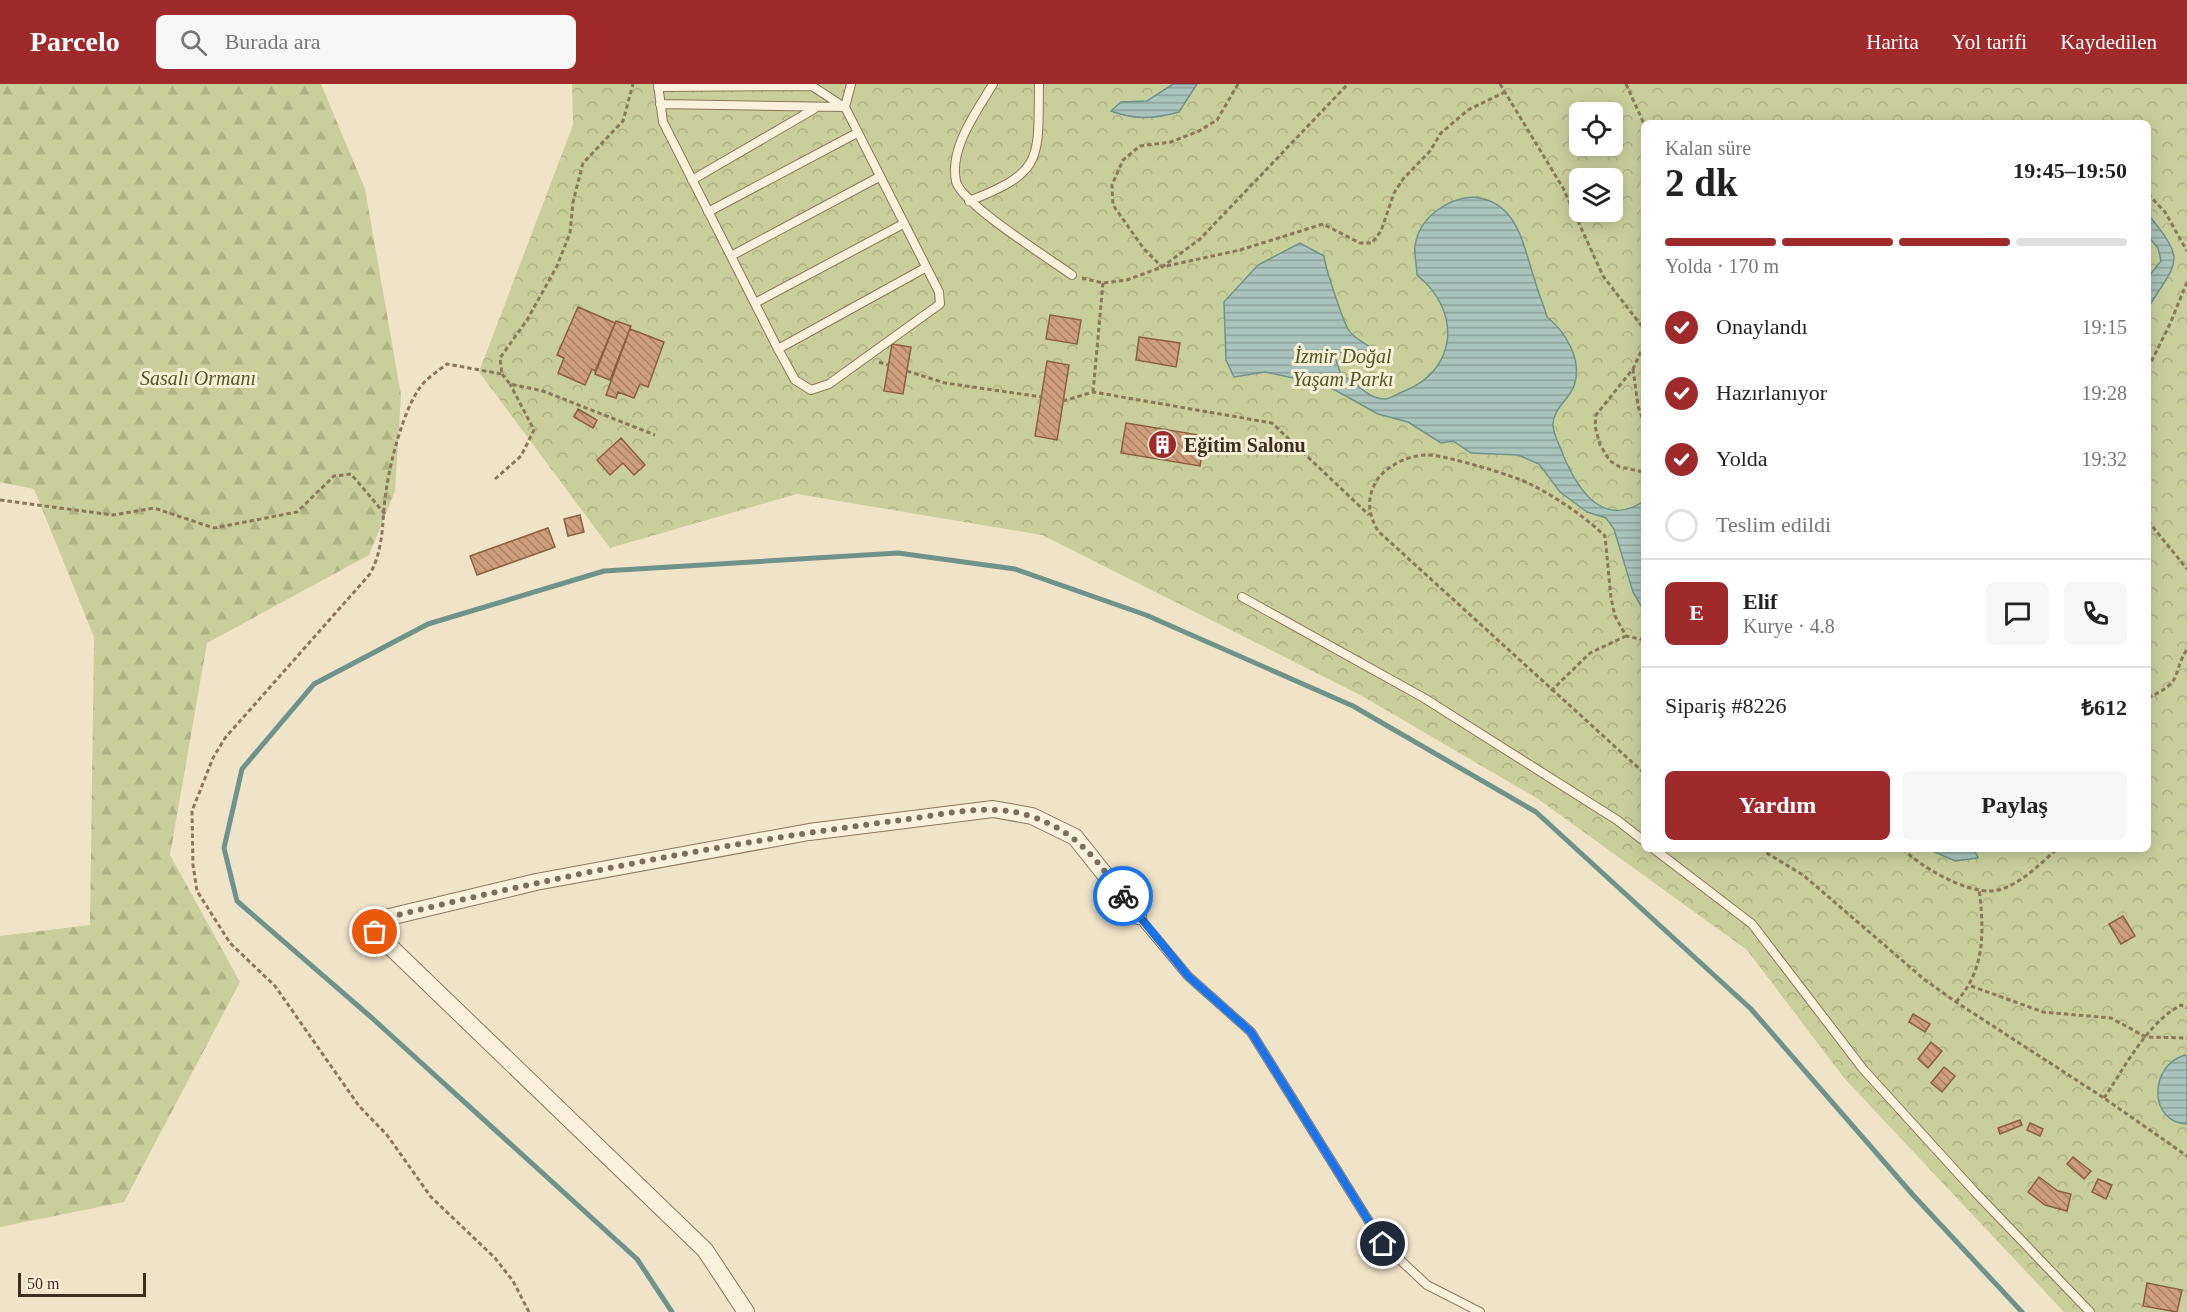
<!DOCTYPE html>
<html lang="tr">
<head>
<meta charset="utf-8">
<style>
  :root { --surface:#fff; --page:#f6f6f6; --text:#222; --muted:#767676; --line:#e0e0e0; --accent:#9e2a2b }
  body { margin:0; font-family:Georgia,serif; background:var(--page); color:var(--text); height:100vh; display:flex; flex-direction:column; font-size:22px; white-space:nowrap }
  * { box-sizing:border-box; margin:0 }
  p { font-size:20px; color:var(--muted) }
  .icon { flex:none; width:33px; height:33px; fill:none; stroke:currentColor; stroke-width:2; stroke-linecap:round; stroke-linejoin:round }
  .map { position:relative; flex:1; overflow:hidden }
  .details { position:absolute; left:1641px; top:36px; width:510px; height:732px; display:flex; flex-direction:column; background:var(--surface); border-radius:9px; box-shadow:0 3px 15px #0003 }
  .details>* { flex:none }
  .controls { position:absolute; left:1569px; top:18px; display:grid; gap:12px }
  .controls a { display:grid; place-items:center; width:54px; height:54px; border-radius:9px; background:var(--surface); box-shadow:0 3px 15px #0003; font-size:30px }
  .scale { position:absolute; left:18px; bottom:15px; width:128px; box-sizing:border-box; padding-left:6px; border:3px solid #3d2e20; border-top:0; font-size:16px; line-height:21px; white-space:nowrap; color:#3d2e20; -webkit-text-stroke:4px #f7eed8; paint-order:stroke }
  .pin { position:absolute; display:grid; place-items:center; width:51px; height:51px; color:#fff; margin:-26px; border:3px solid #fff; border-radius:50%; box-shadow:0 2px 6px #0007 }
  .courier { position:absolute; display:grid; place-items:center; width:60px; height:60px; margin:-30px; border:4px solid #1a73e8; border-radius:50%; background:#fff; color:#222; box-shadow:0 2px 8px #0007 }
  .headline em { font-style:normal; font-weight:700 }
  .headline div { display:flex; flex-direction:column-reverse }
  .headline { display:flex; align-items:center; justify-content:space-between; height:102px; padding:0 24px }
  h1 { font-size:39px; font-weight:700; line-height:45px }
  .bar { display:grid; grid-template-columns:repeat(4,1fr); gap:9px 6px; align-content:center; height:72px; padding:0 24px }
  .bar i { height:8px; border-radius:4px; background:var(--line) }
  .bar .current { background:var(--accent) }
  .bar p { grid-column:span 4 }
  .line { display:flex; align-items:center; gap:15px; padding:0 24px; border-top:2px solid var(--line) }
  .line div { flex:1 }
  .round { display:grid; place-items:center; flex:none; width:63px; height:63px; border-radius:9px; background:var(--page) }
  ol { padding:0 24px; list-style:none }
  li { display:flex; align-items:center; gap:18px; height:66px }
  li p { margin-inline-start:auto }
  li .icon { padding:6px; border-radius:50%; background:var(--accent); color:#fff; stroke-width:4 }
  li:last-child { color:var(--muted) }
  li i { width:33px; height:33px; border:3px solid var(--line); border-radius:50% }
  .action { display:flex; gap:12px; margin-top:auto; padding:12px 24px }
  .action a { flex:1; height:69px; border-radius:9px; background:var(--accent); color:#fff; font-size:24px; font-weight:700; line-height:69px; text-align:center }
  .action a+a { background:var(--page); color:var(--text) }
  header { display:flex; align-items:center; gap:36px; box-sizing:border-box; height:84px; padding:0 30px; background:var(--accent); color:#fff }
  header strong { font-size:28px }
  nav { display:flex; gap:33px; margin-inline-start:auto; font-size:21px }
  .search { width:420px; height:54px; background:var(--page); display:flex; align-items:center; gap:15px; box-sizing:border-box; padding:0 21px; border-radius:9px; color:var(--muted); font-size:22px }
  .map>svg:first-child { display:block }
  .forest { fill:url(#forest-firs) }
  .park { fill:url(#park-crowns); fill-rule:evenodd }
  .water { fill:url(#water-rules); stroke:#6f938a; stroke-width:1.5 }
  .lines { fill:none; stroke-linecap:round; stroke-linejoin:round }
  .stream { stroke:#6f938a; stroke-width:5 }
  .building { fill:url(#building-back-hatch); stroke:#8d5f41; stroke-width:1.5 }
  .lane-casing { stroke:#8d765c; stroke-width:10 }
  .street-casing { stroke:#8d765c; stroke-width:18 }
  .path { stroke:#8d765c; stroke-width:3; stroke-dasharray:4.5 3; stroke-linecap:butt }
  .lane { stroke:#faf1dc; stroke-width:8 }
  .street { stroke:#faf1dc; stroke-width:16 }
  .done { stroke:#7c6e5b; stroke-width:6; stroke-dasharray:0 10.8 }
  .route { stroke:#1a73e8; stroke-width:8 }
  .labels { text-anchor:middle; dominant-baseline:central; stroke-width:6; stroke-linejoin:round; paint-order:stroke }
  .park-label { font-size:20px; font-style:italic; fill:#4d5a26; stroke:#f7eed8 }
  .poi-label { font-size:20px; font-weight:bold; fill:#3d2e20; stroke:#f7eed8; text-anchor:start }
</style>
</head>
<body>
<header>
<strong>Parcelo</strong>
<div class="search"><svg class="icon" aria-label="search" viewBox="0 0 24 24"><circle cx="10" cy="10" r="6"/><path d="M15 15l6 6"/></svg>Burada ara</div>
<nav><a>Harita</a><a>Yol tarifi</a><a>Kaydedilen</a></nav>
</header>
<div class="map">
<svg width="2187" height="1228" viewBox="0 0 2187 1228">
  <defs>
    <pattern id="forest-firs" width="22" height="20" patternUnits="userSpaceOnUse" patternTransform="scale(1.5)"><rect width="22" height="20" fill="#c9cf9b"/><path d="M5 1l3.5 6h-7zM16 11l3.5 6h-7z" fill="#aeb285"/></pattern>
    <pattern id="park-crowns" width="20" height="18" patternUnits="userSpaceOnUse" patternTransform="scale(1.5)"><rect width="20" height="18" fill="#c9cf9b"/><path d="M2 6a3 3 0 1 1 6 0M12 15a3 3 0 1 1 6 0" fill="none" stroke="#aeb285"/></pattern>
    <pattern id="water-rules" width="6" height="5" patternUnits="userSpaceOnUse" patternTransform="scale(1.5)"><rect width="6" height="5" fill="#a9c4bc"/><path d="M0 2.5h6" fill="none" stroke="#8ba098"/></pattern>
    <pattern id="building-back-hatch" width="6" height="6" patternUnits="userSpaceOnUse" patternTransform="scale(1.5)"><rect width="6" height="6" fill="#cf9f7d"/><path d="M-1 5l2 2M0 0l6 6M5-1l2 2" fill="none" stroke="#a98266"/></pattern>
  </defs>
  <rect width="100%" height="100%" fill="#f0e4c8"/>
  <!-- forest -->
  <path class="forest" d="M0 0H321L365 105 401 311 395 407 369 471 207 559 170 771 240 898 124 1118 0 1143V852L90 841 94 553 34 405 0 398Z"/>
  <!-- park -->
  <path class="park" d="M572 0H2187V1228H2064L1844 994 1747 866 1538 715 1362 612 1042 451 797 410 610 464 479 288 573 41ZM1580 28H1612V62H1580ZM1644 39H2148V765H1644ZM1580 94H1612V128H1580Z"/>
  <!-- water -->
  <path class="water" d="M1173 0H1197L1179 28C1154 35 1135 36 1111 27L1121 18 1147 17Z
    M1472 113C1518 116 1523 161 1535 197 1538 209 1544 221 1547 233 1566 248 1583 277 1574 302 1569 316 1552 325 1553 342 1554 352 1561 364 1564 373 1579 408 1604 444 1644 417V527L1633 508 1614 445 1606 434 1587 428 1560 408 1539 380 1518 371 1471 369 1453 357 1441 359 1408 338 1378 330 1326 301 1265 288 1234 293 1226 276 1224 218 1258 181 1300 159 1324 172C1325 183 1342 234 1348 245 1352 253 1363 258 1370 263L1365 274 1333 267 1341 291C1357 297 1366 315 1385 315 1390 315 1397 310 1402 308 1458 287 1462 227 1417 191 1417 182 1414 171 1415 162 1419 134 1446 115 1472 113Z
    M2148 130C2187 179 2178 175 2148 224V193L2161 177 2158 164 2148 152Z
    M1928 765H1974L1978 774 1955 777Z
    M2185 971 2187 972V1040C2149 1039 2148 982 2185 971Z"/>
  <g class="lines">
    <!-- stream -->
    <path class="stream" d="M672 1228 637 1175 372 934 237 817 224 764 242 685 314 600 428 540 604 487 898 469 1015 485 1146 531 1353 622 1536 728 1751 925 1913 1111 2022 1228"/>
  </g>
  <!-- building -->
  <path class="building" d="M578 223 615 239 595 287 592 285 585 301 558 289 564 274 557 271Z
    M1050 231 1081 236 1077 260 1046 255Z
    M616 237 631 242 610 296 595 290Z
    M630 245 664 258 648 303 640 300 634 314 618 308 616 314 606 311Z
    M1139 253 1180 259 1176 283 1136 276Z
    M892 260 911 263 903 310 884 307Z
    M1047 277 1069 281 1057 356 1035 352Z
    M578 325 597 336 593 344 574 333Z
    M1126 339 1205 352 1200 382 1121 369Z
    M621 354 645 381 634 391 623 379 610 391 597 376Z
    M580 431 584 448 568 452 564 435Z
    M548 444 555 463 477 491 470 472Z
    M2123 832 2135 852 2121 860 2109 840Z
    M1913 930 1930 940 1925 948 1909 938Z
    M1931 958 1942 967 1928 984 1918 975Z
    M1944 983 1955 992 1942 1008 1931 999Z
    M2020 1036 2022 1041 2000 1050 1998 1044Z
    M2030 1039 2043 1045 2040 1052 2027 1046Z
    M2073 1073 2091 1087 2084 1095 2067 1080Z
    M2039 1093 2058 1107 2071 1110 2067 1127 2045 1121 2028 1108Z
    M2098 1095 2112 1101 2106 1115 2092 1108Z
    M2147 1199 2182 1206 2177 1228 2143 1222Z"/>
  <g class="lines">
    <defs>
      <path id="lane" d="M658 0 663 38 778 265 795 296 811 306 829 300 940 220 939 208 845 23 851 0
        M809 0 844 23
        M993 0C977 27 949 64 956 97 960 119 1050 175 1072 191
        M658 3 811 2
        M660 20 845 23
        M692 96 814 25
        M969 117C1044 88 1038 76 1039 0
        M708 128 857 49
        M731 172 879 93
        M755 219 903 140
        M778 265 925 184
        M1242 513 1424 614 1617 736 1644 757
        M1654 765 1752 840 1863 985 1974 1107 2090 1228
        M1138 832 1188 892 1251 948 1383 1160 1427 1201 1480 1228"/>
      <path id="street" d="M746 1228 705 1166 375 848 385 834 536 798 809 748 993 725 1032 732 1075 753 1138 832"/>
    </defs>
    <!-- lane casing -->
    <use href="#lane" class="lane-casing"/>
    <!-- street casing -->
    <use href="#street" class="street-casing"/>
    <!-- path -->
    <path class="path" d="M1238 0 1217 36 1199 47 1171 58 1140 62 1123 76 1112 101 1113 121 1144 165 1162 183 1240 166 1323 140 1360 159H1372L1381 147 1394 109 1403 95 1430 67 1441 49 1468 26 1505 8
      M1500 0 1563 104 1603 192 1644 245
      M1626 0 1644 40
      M2148 110 2165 128 2187 167
      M1082 194 1103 199 1127 196 1162 183 1200 155 1348 0
      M1644 261 1633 285 1596 331 1595 342 1600 361 1610 377 1620 383 1644 388
      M879 278 888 281
      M2148 284 2170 240 2187 198
      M1633 285 1638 322 1644 339
      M907 287 945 299 1042 313
      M502 290 510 300 543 307 655 351
      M1093 308 1103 199
      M1063 317 1093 308 1272 339 1369 431
      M495 395 521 372 534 346 510 300
      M0 416 113 431 154 424 214 444 297 428 334 392 351 390 385 430
      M2148 437 2187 485
      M1644 556 1626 552 1615 532 1611 514 1605 452C1584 432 1556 413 1530 400 1516 392 1444 371 1429 371 1411 370 1387 381 1377 396 1366 415 1368 429 1378 447L1644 689
      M1551 607 1590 569 1626 552
      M2148 614C2185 596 2170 594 2187 565
      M1760 765 1803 791 1925 896 1956 918 2104 1014 2187 1072
      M1903 765C1921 783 1964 808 1991 807 2015 806 2040 780 2057 765
      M1971 902 2043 928 2111 934 2146 953 2187 954
      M1956 918C1986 885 1984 846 1979 804
      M2104 1014C2125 983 2147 939 2181 921L2187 924
      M529 1228 513 1197 495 1174 431 1113 387 1051 359 1022 275 902 230 859 197 807 193 781 192 727 213 674 225 654 370 490C386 460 381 433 387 401 391 375 404 326 419 305 425 295 438 287 447 280L502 290 500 274 527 236 557 182 570 149 573 118 583 79 623 37 633 0"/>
    <!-- lane -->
    <use href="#lane" class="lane"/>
    <!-- street -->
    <use href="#street" class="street"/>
  </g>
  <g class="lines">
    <!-- done -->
    <path class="done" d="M375 848 385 834C553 793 723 759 894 737 938 732 990 717 1033 733 1078 749 1096 775 1123 812"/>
    <!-- route -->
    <path class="route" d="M1123 812 1188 892 1251 948 1383 1160"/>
  </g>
  <!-- icons -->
  <defs>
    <symbol id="building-disc" viewBox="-11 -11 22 22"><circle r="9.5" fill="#9e2a2b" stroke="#f7eed8"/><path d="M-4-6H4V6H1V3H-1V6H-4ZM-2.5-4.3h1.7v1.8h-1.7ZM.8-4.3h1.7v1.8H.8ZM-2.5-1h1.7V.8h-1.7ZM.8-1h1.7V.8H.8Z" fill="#fff"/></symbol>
  </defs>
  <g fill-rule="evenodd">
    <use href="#building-disc" x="1146" y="344" width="33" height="33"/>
  </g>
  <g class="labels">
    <!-- park labels -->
    <g class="park-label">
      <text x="1343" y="272">İzmir Doğal<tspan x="1343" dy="23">Yaşam Parkı</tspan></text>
      <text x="198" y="294">Sasalı Ormanı</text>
    </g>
    <!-- poi labels -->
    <g class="poi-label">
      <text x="1184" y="361">Eğitim Salonu</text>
    </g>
  </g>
</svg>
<div class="controls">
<a><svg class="icon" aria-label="locate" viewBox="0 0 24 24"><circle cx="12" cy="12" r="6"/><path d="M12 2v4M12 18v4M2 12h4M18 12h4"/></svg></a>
<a><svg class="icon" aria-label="layers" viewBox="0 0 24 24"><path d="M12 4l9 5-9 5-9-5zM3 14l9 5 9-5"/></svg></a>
</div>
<div class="scale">50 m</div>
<div class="pin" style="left:375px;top:848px;background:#ea580c"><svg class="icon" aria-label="bag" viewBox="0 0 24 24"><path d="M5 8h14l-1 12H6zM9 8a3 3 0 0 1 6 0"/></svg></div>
<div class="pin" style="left:1383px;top:1160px;background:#1f2937"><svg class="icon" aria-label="home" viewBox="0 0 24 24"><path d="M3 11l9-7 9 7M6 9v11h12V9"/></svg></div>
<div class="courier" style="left:1123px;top:812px"><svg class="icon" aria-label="bike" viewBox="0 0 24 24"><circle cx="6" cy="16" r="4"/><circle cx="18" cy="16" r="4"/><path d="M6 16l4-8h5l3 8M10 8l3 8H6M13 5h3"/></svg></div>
<section class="details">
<div class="headline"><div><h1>2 dk</h1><p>Kalan süre</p></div><em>19:45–19:50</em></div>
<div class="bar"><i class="current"></i><i class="current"></i><i class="current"></i><i></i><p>Yolda · 170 m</p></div>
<ol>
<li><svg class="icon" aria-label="check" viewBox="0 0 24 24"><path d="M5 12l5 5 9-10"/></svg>Onaylandı<p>19:15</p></li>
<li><svg class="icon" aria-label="check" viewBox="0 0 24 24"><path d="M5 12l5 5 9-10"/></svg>Hazırlanıyor<p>19:28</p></li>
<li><svg class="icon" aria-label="check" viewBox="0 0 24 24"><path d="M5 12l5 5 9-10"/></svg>Yolda<p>19:32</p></li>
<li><i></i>Teslim edildi</li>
</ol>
<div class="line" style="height:108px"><b class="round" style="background:var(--accent);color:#fff">E</b><div><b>Elif</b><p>Kurye · 4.8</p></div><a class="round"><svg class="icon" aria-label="chat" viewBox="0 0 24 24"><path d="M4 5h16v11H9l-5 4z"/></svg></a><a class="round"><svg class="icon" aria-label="phone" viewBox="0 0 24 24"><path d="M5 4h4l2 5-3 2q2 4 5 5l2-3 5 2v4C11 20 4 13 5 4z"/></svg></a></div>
<div class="line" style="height:78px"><div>Sipariş #8226</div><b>₺612</b></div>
<div class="action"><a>Yardım</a><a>Paylaş</a></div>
</section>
</div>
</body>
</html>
